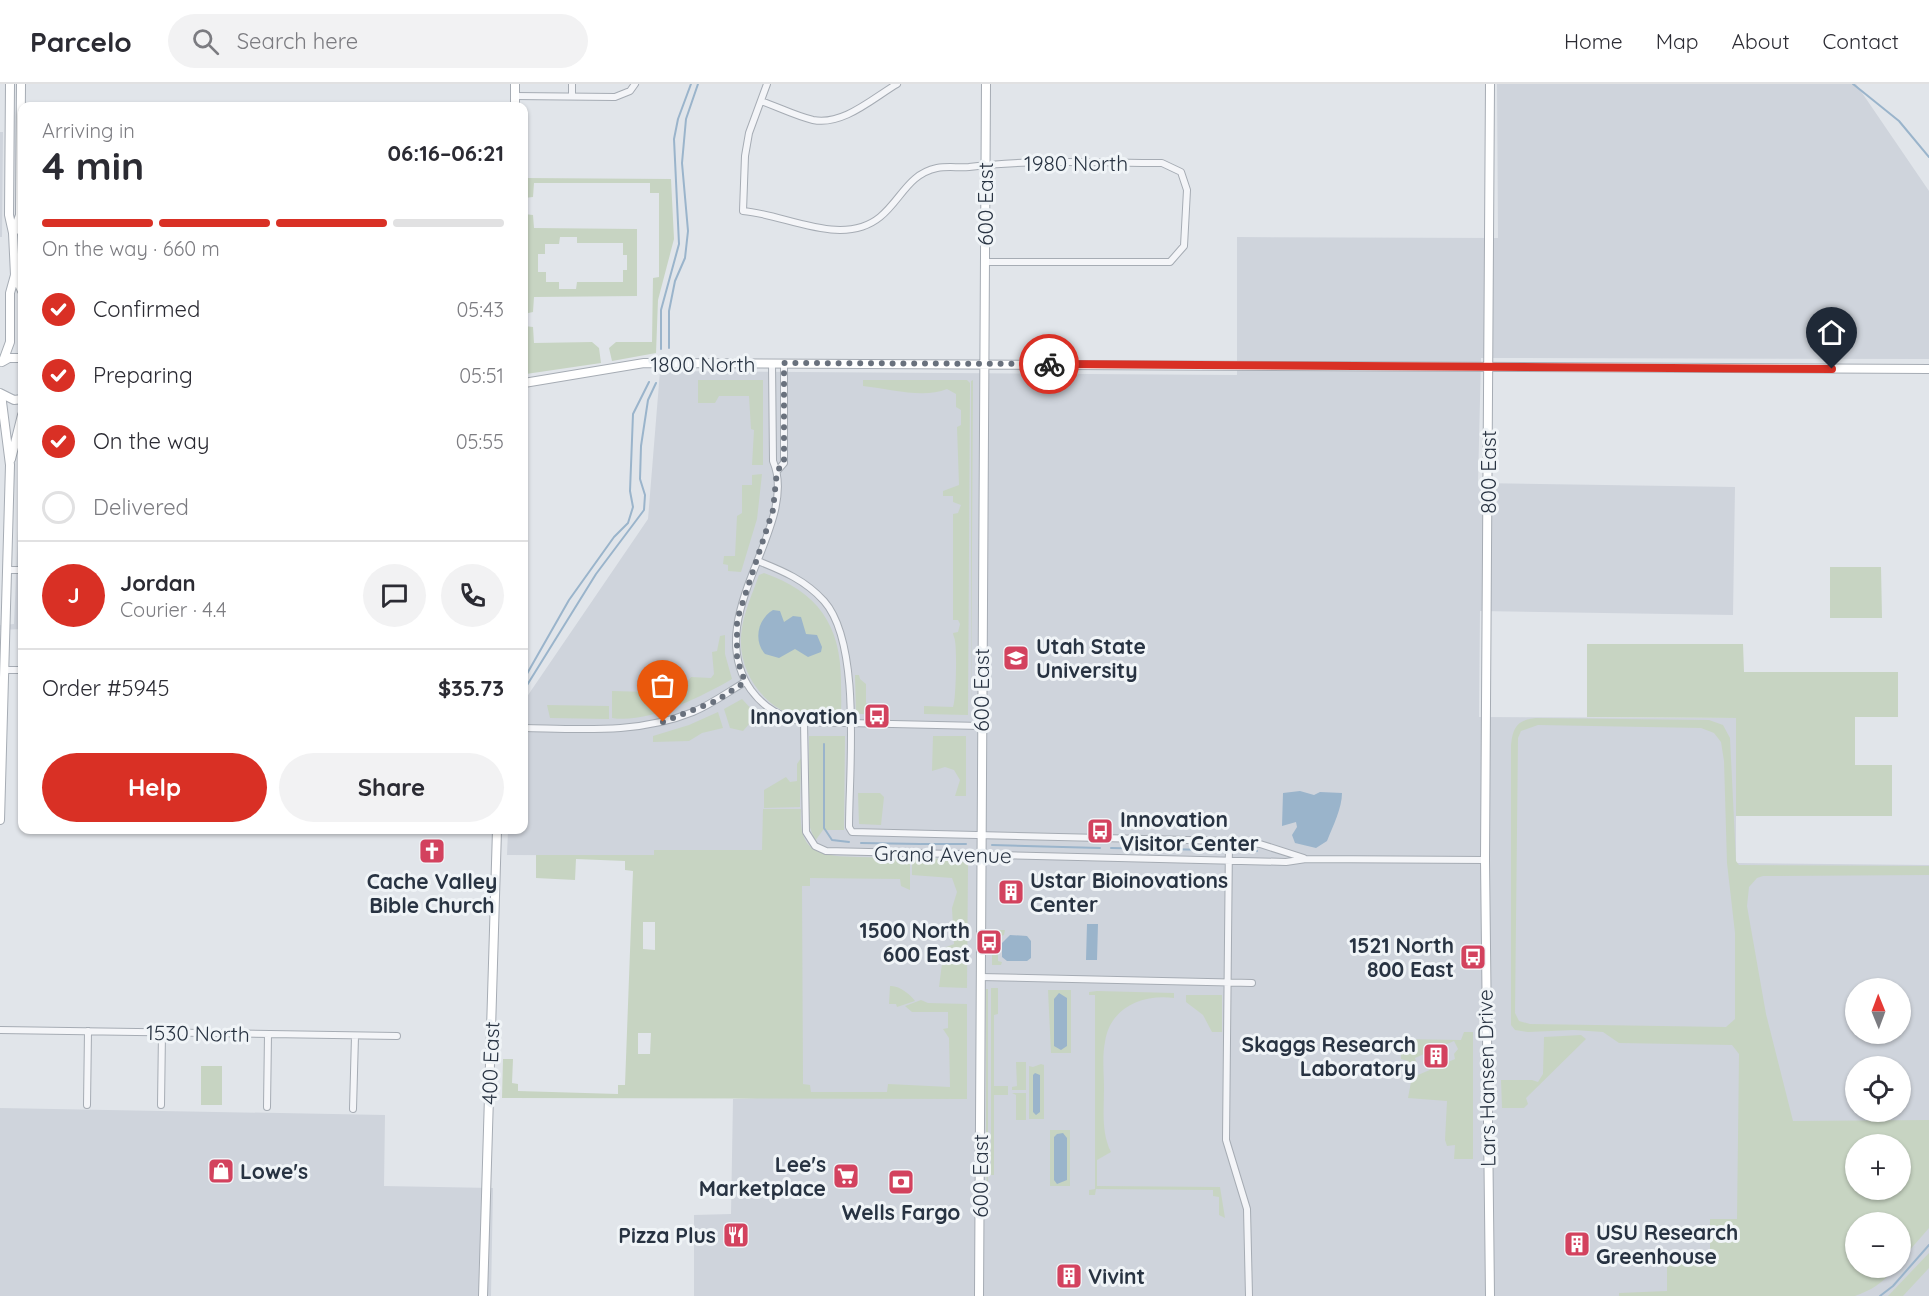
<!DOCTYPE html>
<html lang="en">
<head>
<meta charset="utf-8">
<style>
  :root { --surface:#fff; --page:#f2f2f3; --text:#2b2b33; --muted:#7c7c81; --line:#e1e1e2; --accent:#d93025 }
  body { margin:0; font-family:Quicksand,sans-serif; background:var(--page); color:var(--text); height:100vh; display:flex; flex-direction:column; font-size:22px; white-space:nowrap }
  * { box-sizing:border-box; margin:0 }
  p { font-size:20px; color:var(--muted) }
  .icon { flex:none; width:33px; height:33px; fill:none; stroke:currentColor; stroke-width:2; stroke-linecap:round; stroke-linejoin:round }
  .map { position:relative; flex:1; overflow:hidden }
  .panel { position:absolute; left:18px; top:18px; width:510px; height:732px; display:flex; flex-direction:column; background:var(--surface); border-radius:12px; box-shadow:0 2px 4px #0004 }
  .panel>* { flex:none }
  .needle { width:39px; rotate:359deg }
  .controls { position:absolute; left:1845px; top:894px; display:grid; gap:12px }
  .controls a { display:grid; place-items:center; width:66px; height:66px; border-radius:50%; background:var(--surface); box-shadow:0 2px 4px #0004; font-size:30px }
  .pin { position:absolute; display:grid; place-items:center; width:51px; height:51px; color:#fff; margin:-62px -26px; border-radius:50% 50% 50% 0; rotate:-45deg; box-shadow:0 0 6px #0007 }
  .pin .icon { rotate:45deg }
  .courier { position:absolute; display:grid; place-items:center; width:60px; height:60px; margin:-30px; border:4px solid #d93025; border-radius:50%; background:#fff; color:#222; box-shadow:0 2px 8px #0007 }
  .summary em { font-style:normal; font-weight:700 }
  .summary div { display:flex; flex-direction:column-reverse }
  .summary { display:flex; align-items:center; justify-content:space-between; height:102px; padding:0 24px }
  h1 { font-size:39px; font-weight:700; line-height:45px }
  .bar { display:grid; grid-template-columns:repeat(4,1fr); gap:9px 6px; align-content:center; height:72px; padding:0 24px }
  .bar i { height:8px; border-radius:4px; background:var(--line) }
  .bar .on { background:var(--accent) }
  .bar p { grid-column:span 4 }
  .line { display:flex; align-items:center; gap:15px; padding:0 24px; border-top:2px solid var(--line) }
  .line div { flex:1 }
  .round { display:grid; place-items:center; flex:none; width:63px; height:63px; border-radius:32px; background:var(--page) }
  ol { padding:0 24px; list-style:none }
  li { display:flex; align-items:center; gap:18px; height:66px }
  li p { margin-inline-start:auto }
  li .icon { padding:6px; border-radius:50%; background:var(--accent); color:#fff; stroke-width:4 }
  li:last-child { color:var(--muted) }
  li i { width:33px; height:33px; border:3px solid var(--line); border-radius:50% }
  .primary-button { display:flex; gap:12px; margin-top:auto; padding:12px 24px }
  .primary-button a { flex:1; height:69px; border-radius:36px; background:var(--accent); color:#fff; font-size:24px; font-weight:700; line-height:69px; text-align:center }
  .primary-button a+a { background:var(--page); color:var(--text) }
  header { display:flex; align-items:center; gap:36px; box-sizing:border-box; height:84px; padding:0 30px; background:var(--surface); border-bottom:2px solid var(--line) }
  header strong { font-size:28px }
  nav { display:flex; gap:33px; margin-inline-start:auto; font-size:21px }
  .search { width:420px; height:54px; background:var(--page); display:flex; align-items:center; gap:15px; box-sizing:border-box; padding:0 21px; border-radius:33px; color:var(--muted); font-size:22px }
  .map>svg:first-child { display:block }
  .built { fill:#cfd4dc; fill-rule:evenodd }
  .green { fill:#c7d4c2; fill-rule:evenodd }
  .water { fill:#9ab4cb }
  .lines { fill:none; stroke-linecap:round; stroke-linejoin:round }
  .stream { stroke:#9ab4cb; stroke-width:2 }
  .street-casing { stroke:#a6acb4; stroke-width:8 }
  .secondary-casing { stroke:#a6acb4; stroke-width:10 }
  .street { stroke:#f4f5f8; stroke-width:6 }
  .secondary { stroke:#fff; stroke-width:8 }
  .done { stroke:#69717d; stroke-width:6; stroke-dasharray:0 10.8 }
  .route { stroke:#d93025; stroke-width:8 }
  .labels { text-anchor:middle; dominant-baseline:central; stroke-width:6; stroke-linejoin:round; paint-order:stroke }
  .street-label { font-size:21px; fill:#283342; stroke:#f0f4f7 }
  .poi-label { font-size:21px; font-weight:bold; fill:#283342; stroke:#f0f4f7; text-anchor:start }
</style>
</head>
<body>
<header>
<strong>Parcelo</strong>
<div class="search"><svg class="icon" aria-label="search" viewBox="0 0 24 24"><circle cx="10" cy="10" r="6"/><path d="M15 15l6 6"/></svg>Search here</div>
<nav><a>Home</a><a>Map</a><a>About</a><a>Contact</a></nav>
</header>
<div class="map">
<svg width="1929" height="1212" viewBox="0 0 1929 1212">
  <rect width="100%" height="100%" fill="#e1e5ea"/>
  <!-- built -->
  <path class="built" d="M1497 0H1856L1929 107V275L1481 274 1478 399 1735 403 1733 531 1480 527 1479 633 1736 634V779L1929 781V1212H694V1131L731 1130 733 1015 785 1013 789 772 507 771 508 746H524V617L648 435 660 287 1237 291V153L1498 154ZM1856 904H1900V950H1856ZM1856 982H1900V1028H1856ZM1856 1060H1900V1106H1856ZM1856 1138H1900V1184H1856Z
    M0 48H3L2 153H0Z
    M19 423H22V545L0 546V541L14 540Z
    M0 1024 385 1031 384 1102 493 1104 491 1212H0Z"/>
  <!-- green -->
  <path class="green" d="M524 94 671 95 674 155 658 216 656 269 612 277 609 264 616 258H652L653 194 659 193V109H650V99H534L533 113 524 114Z
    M524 130 533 131 534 144 637 145V212L534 213 533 228 524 230ZM560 153H577V159H623V171H627V186H623V198H577L576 205H559V198H546V188H538V170H545V160H559Z
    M524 242 533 243 534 259 592 258 599 264 601 279 526 290 524 289Z
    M698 296H763V381H752L754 346 751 345 749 312H719L715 319H698Z
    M863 296H967L970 299 968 631 924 630V622L953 623C956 617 957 567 955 557 955 554 953 552 953 549L958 548 960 540 958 536H953V430L958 429 961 421 953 418V412H943V407L959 401 957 343 961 341V326L956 323V310L947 305C923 315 892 305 863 302Z
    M973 296 971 630V632V297Z
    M762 390 757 435 741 488 728 487V481L723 480 724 472H735L737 432 742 429V401H752V391Z
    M1830 483H1881L1882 534H1830Z
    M764 489C819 508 842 543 841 601 841 612 842 623 840 634 789 648 738 605 741 553 742 532 752 511 759 491Z
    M725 551V570L732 595C701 613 647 640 612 634V607L650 608 654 601H685L691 593 711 594 714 590 712 568 717 567 720 552Z
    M1587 560H1743L1744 588H1898V633H1855V681H1892V732H1736V634L1587 633Z
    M855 591H859L860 595 866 600V619L881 626V630H856Z
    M742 615 757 631 743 647 730 644 724 625Z
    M547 621 609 622V635L550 634Z
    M718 628 723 644 702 649 689 657 653 658V652L689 641Z
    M1536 634 1709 636 1723 641 1730 654 1736 777 1739 781 1929 782V791L1763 792 1757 794 1749 803 1747 822 1766 930 1793 1037 1929 1036V1144L1901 1176 1900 1138H1856V1184H1895C1884 1198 1872 1206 1855 1212H1619V1209L1667 1207V1176L1710 1177V1135H1737L1739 970 1732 961 1619 959 1603 948 1574 946 1528 948 1515 946 1511 941V661C1513 643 1517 636 1536 634ZM1538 641 1701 644 1714 649 1721 658 1724 677 1727 779 1735 849V935L1726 943 1530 940 1519 937 1515 929 1518 654 1521 647ZM1856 1060H1900V1106H1856Z
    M809 652H845L844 746H823L815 757 809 741Z
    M933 652H966V712H955L960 696 954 686 945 683 932 687Z
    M801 674 800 723 764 724V706L786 693 790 698 797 697V680Z
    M858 709H880L884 713 881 741 859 740Z
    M763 725H801C798 770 820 772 858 773 875 773 893 774 910 774V806L901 802 900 795 810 794V802H802L803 1000 810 1001 811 1008H887L888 1000 950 1003 949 954 943 945 948 944V928H912L905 922 921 916 928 919 967 920V1015L502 1014 503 975H513L512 999 518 1000V1007L618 1010V1001H625L633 787 625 786V777L576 775 575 796 536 794V771H654V766H762ZM643 838H655V866L643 865ZM638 949H651L650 970H638Z
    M912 774 956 775 968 780 967 904 939 903 944 864 954 860 952 824 957 808 952 794 912 791Z
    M992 846H1005L1004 851 998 853V877L1002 878 1001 881H992Z
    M890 902C899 901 911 911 915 917L897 923 896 920H889Z
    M991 904H998V930L994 931V1002H1008V1011H994V1091H991Z
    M986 905H988V1109L986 1088Z
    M1048 906H1071V969H1051Z
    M1097 907 1174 909V914C1143 910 1110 923 1105 958 1102 973 1104 989 1104 1004 1104 1026 1101 1048 1111 1068L1097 1076V1102L1220 1103 1225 1134 1219 1131V1113L1213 1112V1106L1096 1105 1095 1111H1089V1106L1095 1105V911H1089V908Z
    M1186 911H1222V948H1212L1203 931 1186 918Z
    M1464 948H1473V1075H1454L1455 1061 1447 1062 1445 1056 1447 1017 1408 1014 1413 987 1415 986 1418 991 1455 975 1454 970 1458 965 1454 957 1415 974 1417 980 1410 983 1408 977 1401 975V955L1461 956Z
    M1581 951 1586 955 1526 1014 1528 1020 1524 1024H1502L1501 996H1532L1538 998 1543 990 1544 953Z
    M1016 978H1026V1006H1012V1003L1017 1002Z
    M1041 980 1044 981V1035H1029V982L1033 983Z
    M201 982H222V1021H201Z
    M1012 1009H1026V1036H1016V1011Z
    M1050 1046H1070V1102H1050Z
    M1929 1169V1184L1903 1212H1888Z"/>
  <!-- water -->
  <path class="water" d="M773 526 780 527 784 538 793 532 801 533 806 550 817 551 822 563 821 568 808 573 795 565 779 574 765 570C753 556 758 535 773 526Z
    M1300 707 1314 711 1320 708 1342 709C1342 724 1333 742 1327 757L1316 764 1295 759 1292 751 1297 743 1296 738 1282 742 1283 709Z
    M1087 840H1098L1097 876H1086Z
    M1010 851 1027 852 1031 857V874L1027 877H1007L1002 873V859Z
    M1059 909 1067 914V962L1061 966 1054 962V915Z
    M1035 989 1040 991V1028L1036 1031 1033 1028V991Z
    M1063 1049 1067 1054V1096L1057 1100 1054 1096V1053L1057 1050Z"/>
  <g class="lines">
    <!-- stream -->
    <path class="stream" d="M1853 0 1899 37 1929 73
      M669 264V227L675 197 685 174 688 147 682 79 686 35 698 0
      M661 265V226L679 160 674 55 678 35 691 0
      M524 595 569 516 614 453 628 439 633 423 630 407 633 330 649 298
      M524 606 596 490 644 426 645 411 640 395 641 362 648 316 656 299
      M824 660V744L832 756 849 758
      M861 759 920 760
      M921 760H966
      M992 761 1100 764
      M1111 764 1213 766
      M1251 767H1257
      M1880 1212 1893 1202 1929 1161"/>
    <defs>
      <path id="street" d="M767 0 749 49 745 72 743 127C785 130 842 164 880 133 901 116 908 90 937 84 948 82 959 84 969 83 1033 75 1098 79 1162 79L1181 88 1187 106 1184 162 1170 178H985
        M515 12 615 13 630 7 635 0
        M572 12V0
        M761 17C778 23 796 32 813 36 843 42 873 14 897 0
        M772 279 773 377C801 442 699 532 751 606 765 625 781 633 804 638L981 642
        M777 387 784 379V279
        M758 477C783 487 805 496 824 517 862 560 849 686 849 743L852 748 1229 757 1260 760 1304 774
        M7 486H22
        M4 586H22
        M804 638 806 748 815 762 826 767 1286 778 1306 775 1485 776
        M524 644C581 645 639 650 693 628 712 620 728 608 745 598
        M1229 757 1226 1056 1247 1125 1249 1212
        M980 893 1252 899
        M0 946 397 952
        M87 1021 88 947
        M161 1021 162 948
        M267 1023 268 950
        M353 1025 355 952"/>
      <path id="secondary" d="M515 22V0
        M14 148 20 131 21 0
        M15 191 22 207
        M3 277 10 258V209L15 191 13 149 9 131 10 0
        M2 278 9 274H22
        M524 299 644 279 1929 285
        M0 309 14 316 22 315
        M11 375 22 331
        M0 736 10 381 1 310
        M483 1212 497 746
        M979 1212 986 0
        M1490 1212 1485 776 1490 0"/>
    </defs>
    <!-- street casing -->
    <use href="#street" class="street-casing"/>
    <!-- secondary casing -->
    <use href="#secondary" class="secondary-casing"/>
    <!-- street -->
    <use href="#street" class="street"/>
    <!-- secondary -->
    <use href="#secondary" class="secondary"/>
  </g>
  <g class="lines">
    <!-- done -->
    <path class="done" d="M663 638 716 617 745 598 737 575V536L773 426 777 387 784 379V279L1049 280"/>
    <!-- route -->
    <path class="route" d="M1049 280 1832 285"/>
  </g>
  <!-- icons -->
  <defs>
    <symbol id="university-square" viewBox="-11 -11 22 22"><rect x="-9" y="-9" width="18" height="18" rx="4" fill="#d3425e" stroke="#f0f4f7"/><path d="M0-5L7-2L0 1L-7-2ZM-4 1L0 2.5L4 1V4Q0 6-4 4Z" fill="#fff"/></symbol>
    <symbol id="bus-square" viewBox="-11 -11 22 22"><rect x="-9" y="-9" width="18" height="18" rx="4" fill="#d3425e" stroke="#f0f4f7"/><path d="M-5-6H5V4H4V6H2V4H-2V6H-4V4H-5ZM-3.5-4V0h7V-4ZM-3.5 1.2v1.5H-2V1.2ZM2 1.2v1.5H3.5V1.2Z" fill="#fff"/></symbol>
    <symbol id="church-square" viewBox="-11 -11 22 22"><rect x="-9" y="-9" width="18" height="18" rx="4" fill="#d3425e" stroke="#f0f4f7"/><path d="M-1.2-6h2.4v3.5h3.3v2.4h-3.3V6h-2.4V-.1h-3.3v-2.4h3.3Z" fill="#fff"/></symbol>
    <symbol id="building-square" viewBox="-11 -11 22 22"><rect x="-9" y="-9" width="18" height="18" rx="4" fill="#d3425e" stroke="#f0f4f7"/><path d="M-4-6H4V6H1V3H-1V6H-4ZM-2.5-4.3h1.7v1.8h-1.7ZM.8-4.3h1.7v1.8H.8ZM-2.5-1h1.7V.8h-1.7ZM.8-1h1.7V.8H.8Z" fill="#fff"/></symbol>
    <symbol id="shop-square" viewBox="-11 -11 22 22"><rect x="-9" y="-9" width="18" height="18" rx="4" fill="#d3425e" stroke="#f0f4f7"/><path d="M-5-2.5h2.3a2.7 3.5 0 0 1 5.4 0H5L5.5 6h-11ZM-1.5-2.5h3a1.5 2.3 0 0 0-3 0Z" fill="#fff"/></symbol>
    <symbol id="supermarket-square" viewBox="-11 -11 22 22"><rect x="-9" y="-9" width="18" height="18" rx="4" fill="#d3425e" stroke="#f0f4f7"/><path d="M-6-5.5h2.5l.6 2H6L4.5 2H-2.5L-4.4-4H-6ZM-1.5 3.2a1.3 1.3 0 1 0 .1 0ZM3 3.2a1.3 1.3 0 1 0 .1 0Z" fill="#fff"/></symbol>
    <symbol id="bank-square" viewBox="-11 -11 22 22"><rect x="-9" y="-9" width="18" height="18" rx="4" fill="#d3425e" stroke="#f0f4f7"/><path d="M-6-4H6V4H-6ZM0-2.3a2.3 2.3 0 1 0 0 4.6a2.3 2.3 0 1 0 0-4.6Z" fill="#fff"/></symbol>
    <symbol id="restaurant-square" viewBox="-11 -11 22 22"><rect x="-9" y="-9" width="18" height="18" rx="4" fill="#d3425e" stroke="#f0f4f7"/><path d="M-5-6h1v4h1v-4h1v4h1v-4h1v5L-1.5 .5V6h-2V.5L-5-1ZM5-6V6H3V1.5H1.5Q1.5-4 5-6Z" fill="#fff"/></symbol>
  </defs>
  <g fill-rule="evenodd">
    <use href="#university-square" x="1001" y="559" width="30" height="30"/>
    <use href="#bus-square" x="862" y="617" width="30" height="30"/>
    <use href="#bus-square" x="1085" y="732" width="30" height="30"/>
    <use href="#church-square" x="417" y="752" width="30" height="30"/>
    <use href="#building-square" x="996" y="793" width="30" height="30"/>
    <use href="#bus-square" x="974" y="843" width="30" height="30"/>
    <use href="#bus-square" x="1458" y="858" width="30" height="30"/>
    <use href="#building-square" x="1421" y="957" width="30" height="30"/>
    <use href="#shop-square" x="206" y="1072" width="30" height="30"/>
    <use href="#supermarket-square" x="831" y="1077" width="30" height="30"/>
    <use href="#bank-square" x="886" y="1083" width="30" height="30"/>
    <use href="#restaurant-square" x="721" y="1136" width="30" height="30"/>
    <use href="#building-square" x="1562" y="1145" width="30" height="30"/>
    <use href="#building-square" x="1054" y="1177" width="30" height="30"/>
  </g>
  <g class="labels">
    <!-- street labels -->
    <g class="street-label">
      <text x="1076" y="79">1980 North</text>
      <text transform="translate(985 120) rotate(-90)">600 East</text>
      <text x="703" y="280">1800 North</text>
      <text transform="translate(1488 388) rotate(-90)">800 East</text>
      <text transform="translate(981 606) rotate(-90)">600 East</text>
      <text transform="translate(943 770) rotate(1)">Grand Avenue</text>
      <text transform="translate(198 949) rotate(1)">1530 North</text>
      <text transform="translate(490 979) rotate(-88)">400 East</text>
      <text transform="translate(1486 994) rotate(-91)">Lars Hansen Drive</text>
      <text transform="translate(980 1092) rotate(-90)">600 East</text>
    </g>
    <!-- poi labels -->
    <g class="poi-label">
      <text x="1036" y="562">Utah State<tspan x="1036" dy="24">University</tspan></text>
      <text x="858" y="632" text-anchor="end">Innovation</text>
      <text x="1120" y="735">Innovation<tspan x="1120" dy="24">Visitor Center</tspan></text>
      <text x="1030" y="796">Ustar Bioinovations<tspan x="1030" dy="24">Center</tspan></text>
      <text x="432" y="797" text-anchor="middle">Cache Valley<tspan x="432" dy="24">Bible Church</tspan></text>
      <text x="970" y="846" text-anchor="end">1500 North<tspan x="970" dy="24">600 East</tspan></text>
      <text x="1454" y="861" text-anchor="end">1521 North<tspan x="1454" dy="24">800 East</tspan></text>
      <text x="1416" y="960" text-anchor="end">Skaggs Research<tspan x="1416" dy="24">Laboratory</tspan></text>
      <text x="826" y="1080" text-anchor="end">Lee's<tspan x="826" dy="24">Marketplace</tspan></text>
      <text x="240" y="1087">Lowe's</text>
      <text x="901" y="1128" text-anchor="middle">Wells Fargo</text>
      <text x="1596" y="1148">USU Research<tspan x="1596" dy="24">Greenhouse</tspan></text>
      <text x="716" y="1151" text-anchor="end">Pizza Plus</text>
      <text x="1088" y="1192">Vivint</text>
    </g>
  </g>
</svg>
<div class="controls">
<a><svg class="needle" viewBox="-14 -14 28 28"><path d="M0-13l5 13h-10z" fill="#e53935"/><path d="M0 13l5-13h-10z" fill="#7c7c81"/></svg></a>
<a><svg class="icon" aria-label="locate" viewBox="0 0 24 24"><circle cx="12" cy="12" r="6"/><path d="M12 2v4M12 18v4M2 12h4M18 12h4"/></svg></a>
<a>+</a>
<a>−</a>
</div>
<div class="pin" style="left:663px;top:638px;background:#ea580c"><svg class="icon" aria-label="bag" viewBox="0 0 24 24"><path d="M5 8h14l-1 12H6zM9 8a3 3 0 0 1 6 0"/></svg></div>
<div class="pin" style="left:1832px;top:285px;background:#1f2937"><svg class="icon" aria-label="home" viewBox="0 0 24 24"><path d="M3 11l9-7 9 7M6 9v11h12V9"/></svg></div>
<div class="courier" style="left:1049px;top:280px"><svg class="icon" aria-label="bike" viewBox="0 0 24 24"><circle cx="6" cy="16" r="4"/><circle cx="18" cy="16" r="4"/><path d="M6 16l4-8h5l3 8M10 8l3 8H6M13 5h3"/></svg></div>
<section class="panel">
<div class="summary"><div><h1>4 min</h1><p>Arriving in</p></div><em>06:16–06:21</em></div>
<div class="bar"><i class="on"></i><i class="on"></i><i class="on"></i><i></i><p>On the way · 660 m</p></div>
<ol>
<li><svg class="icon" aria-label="check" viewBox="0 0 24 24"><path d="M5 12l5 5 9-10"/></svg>Confirmed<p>05:43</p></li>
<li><svg class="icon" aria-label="check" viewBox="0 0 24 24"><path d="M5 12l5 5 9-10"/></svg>Preparing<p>05:51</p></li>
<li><svg class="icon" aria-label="check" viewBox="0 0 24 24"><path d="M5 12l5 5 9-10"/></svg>On the way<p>05:55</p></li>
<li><i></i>Delivered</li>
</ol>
<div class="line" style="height:108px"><b class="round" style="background:var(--accent);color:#fff">J</b><div><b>Jordan</b><p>Courier · 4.4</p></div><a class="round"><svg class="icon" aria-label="chat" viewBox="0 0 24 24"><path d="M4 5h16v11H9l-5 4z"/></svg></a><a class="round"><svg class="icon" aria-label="phone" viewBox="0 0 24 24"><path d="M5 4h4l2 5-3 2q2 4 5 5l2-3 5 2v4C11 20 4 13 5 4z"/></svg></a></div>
<div class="line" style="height:78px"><div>Order #5945</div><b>$35.73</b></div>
<div class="primary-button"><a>Help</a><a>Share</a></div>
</section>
</div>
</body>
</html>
